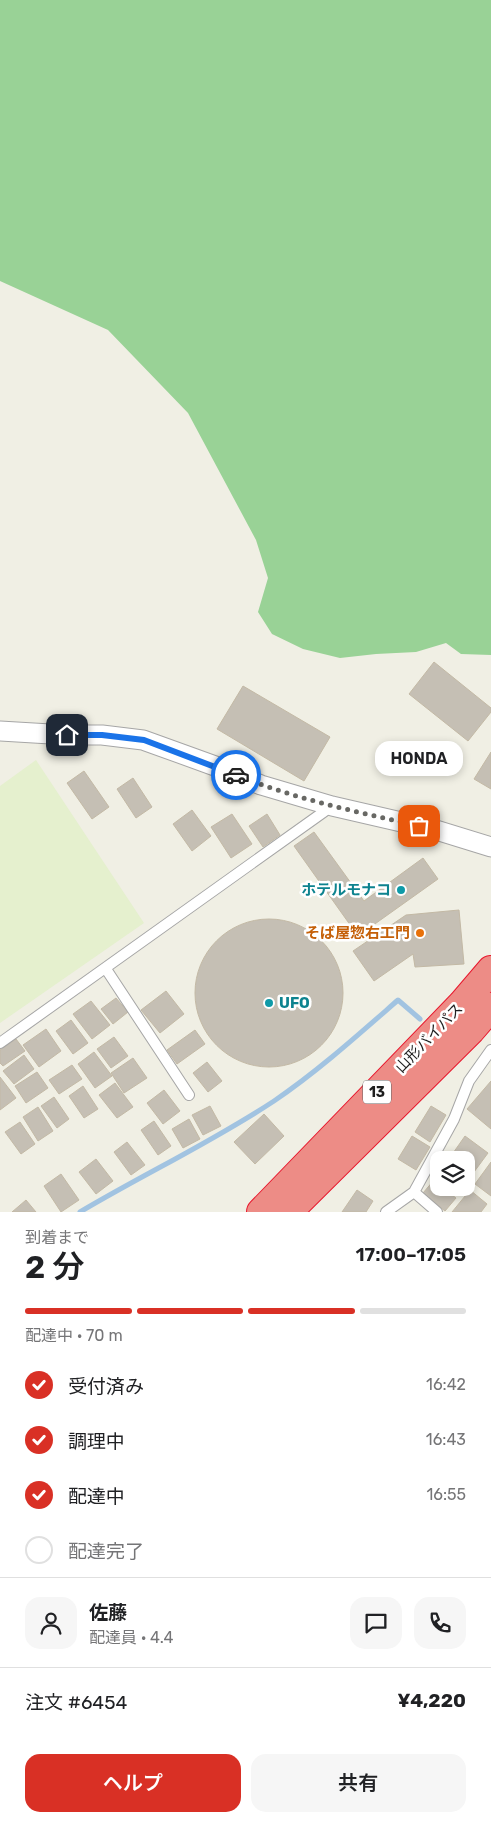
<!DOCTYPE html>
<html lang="ja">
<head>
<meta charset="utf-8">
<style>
  :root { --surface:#fff; --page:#f6f6f6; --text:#202124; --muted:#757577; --line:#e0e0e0; --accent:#d93025 }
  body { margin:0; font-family:Rubik,"Noto Sans JP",sans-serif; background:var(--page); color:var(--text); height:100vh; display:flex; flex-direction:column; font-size:19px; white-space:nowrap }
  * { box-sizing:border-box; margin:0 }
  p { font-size:16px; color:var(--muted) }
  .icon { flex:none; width:28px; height:28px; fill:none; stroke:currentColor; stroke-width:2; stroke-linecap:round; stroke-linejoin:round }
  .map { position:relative; height:1212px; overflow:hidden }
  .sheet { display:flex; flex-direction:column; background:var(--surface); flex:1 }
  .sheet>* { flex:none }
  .fabs { position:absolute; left:430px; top:1151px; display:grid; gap:10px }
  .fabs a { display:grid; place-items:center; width:45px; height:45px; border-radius:10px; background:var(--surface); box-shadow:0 2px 8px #0003; font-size:25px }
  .pin { position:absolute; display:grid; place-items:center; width:42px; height:42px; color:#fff; margin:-21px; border-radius:10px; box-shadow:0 2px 8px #0006 }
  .courier { position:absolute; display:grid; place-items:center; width:50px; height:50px; margin:-25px; border:4px solid #1a73e8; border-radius:50%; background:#fff; color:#222; box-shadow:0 1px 6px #0007 }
  .bubble { position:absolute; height:35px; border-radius:15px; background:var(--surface); box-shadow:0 2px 8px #0003; font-size:16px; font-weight:600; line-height:35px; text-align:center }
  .headline em { font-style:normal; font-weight:600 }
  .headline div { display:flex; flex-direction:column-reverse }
  .headline { display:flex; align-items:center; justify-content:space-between; height:85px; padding:0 25px }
  h1 { font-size:32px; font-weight:600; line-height:38px }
  .bar { display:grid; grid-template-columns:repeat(4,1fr); gap:8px 5px; align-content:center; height:60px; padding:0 25px }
  .bar i { height:6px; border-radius:4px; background:var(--line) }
  .bar .current { background:var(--accent) }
  .bar p { grid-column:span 4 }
  .line { display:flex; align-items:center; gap:12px; padding:0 25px; border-top:1px solid var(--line) }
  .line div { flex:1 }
  .round { display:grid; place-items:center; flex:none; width:52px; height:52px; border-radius:15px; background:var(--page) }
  ol { padding:0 25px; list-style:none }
  li { display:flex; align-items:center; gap:15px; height:55px }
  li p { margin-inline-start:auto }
  li .icon { padding:5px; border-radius:50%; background:var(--accent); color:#fff; stroke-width:4 }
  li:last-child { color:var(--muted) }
  li i { width:28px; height:28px; border:2px solid var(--line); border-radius:50% }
  .action { display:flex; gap:10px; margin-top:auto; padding:10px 25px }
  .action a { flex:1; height:58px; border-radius:15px; background:var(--accent); color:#fff; font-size:20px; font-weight:600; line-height:58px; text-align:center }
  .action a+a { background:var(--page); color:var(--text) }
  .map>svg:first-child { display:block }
  .farmland { fill:#e5f0ce }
  .forest { fill:#99d296 }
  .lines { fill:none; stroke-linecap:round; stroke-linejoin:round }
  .stream { stroke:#a1c3e1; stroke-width:5 }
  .building { fill:#c5bfb4; stroke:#c3b9a5 }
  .lane-casing { stroke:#a6a6a6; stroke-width:12 }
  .street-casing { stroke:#a6a6a6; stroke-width:21 }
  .highway-casing { stroke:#e8172d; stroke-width:30 }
  .lane { stroke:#fff; stroke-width:10 }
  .street { stroke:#fff; stroke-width:19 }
  .highway { stroke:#ed8c86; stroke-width:28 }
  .done { stroke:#686864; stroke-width:5; stroke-dasharray:0 9 }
  .route { stroke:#1a73e8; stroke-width:6 }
  .culture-dot { fill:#0f9aa8; stroke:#fff; stroke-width:2 }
  .food-dot { fill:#e8710a; stroke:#fff; stroke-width:2 }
  .labels { text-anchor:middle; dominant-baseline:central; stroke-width:5; stroke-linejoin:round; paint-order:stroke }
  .shield { fill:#fff; stroke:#626262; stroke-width:1 }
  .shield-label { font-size:14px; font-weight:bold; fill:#1f1f1f }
  .culture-label { font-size:15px; font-weight:bold; fill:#0d838f; stroke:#fff; text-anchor:end }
  .food-label { font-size:15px; font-weight:bold; fill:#c56008; stroke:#fff; text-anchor:end }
  .street-label { font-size:15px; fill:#1f1f1f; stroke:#fff }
</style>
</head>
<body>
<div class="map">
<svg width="491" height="1212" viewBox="0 0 491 1212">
  <rect width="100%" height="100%" fill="#f0efe4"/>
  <!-- farmland -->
  <path class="farmland" d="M36 760 144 923 0 1023V786Z"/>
  <!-- forest -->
  <path class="forest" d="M0 0H491V655L461 654 446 643 416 652 376 654 340 658 303 649 272 634 258 612 268 578 256 540 188 413 108 330 0 281Z"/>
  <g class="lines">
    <!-- stream -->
    <path class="stream" d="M80 1212C144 1174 212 1142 274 1101 318 1071 358 1035 398 1000L420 1019"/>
  </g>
  <!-- building -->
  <path class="building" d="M434 662 491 708V712L468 741 409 694Z
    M243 686 330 737 304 781 217 729Z
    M491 752V789L474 779Z
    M84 771 109 807 92 819 67 783Z
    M133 778 152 807 136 818 117 789Z
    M192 810 211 836 192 851 173 824Z
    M232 814 252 844 231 858 211 827Z
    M267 814 280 835 263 847 249 826Z
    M314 832 364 901 423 858 438 879 358 936 294 846Z
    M459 910 464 964 415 967 413 954 374 981 353 951 406 915Z
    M195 993a74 74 0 1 1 148 0a74 74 0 1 1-148 0Z
    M166 991 184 1014 160 1033 141 1010Z
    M116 998 128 1012 113 1024 101 1009Z
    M91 1001 110 1025 92 1039 73 1014Z
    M71 1020 88 1043 73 1054 56 1031Z
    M46 1029 61 1051 39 1067 23 1045Z
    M195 1030 205 1044 177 1064 167 1050Z
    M114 1037 128 1056 111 1068 97 1049Z
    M16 1039 25 1051 3 1066 0 1063V1050Z
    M94 1052 112 1076 95 1088 78 1064Z
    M24 1055 34 1069 14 1084 3 1071Z
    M133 1058 147 1078 124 1093 111 1073Z
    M207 1062 222 1081 208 1092 193 1073Z
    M72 1065 82 1079 59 1094 49 1080Z
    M37 1072 48 1088 26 1103 15 1086Z
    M0 1077 16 1098 0 1110Z
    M491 1081V1129L467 1109Z
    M115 1083 133 1107 117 1118 99 1095Z
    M83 1086 98 1109 84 1118 69 1096Z
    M164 1090 180 1111 163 1124 147 1103Z
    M54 1097 69 1119 57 1128 41 1106Z
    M210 1106 221 1126 203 1135 192 1115Z
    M431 1106 446 1115 430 1142 415 1132Z
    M38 1107 53 1131 38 1141 23 1117Z
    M264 1114 284 1136 255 1164 234 1142Z
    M189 1119 200 1139 183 1148 172 1129Z
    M154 1121 171 1146 158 1155 141 1130Z
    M20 1122 35 1144 21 1154 5 1132Z
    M412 1136 430 1147 416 1170 398 1159Z
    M465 1136 488 1153 474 1172 466 1167V1160H457L451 1156Z
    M127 1142 145 1165 131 1175 114 1152Z
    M96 1159 113 1181 96 1194 79 1172Z
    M491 1162V1196L475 1184Z
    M61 1174 79 1200 61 1212 44 1186Z
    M434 1180 439 1184V1188H443L456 1198 445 1211 423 1193Z
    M450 1188H464L458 1194Z
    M357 1190 373 1201 366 1212H342Z
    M470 1190 487 1204 481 1212H452Z
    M26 1200 36 1212H12Z"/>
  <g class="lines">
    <defs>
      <path id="lane" d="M106 969 189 1095
        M0 1043 332 806
        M386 1212 414 1192
        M437 1212 414 1192 454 1119 469 1081 491 1050"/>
      <path id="street" d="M0 731 67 735H102L143 740 215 766 261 785 332 806 436 830 491 847"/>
      <path id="highway" d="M261 1212 462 1004 491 970
        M288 1212 471 1030 491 1007"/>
    </defs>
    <!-- lane casing -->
    <use href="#lane" class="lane-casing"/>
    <!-- street casing -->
    <use href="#street" class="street-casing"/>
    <!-- highway casing -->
    <use href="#highway" class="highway-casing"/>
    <!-- lane -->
    <use href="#lane" class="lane"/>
    <!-- street -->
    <use href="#street" class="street"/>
    <!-- highway -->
    <use href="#highway" class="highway"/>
  </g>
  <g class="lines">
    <!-- done -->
    <path class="done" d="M236 775C295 799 357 812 419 826"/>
    <!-- route -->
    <path class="route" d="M67 735H102L144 740 236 775"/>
  </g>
  <!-- markers -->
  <g class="culture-dot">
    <circle cx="401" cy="890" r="5"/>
    <circle cx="269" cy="1003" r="5"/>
  </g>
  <circle class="food-dot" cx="420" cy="933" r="5"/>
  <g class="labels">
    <!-- shield labels -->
    <rect class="shield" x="363" y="1080.5" width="28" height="23" rx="4"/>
    <g class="shield-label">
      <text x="377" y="1092">13</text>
    </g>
    <!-- culture labels -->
    <g class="culture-label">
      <text x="391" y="890">ホテルモナコ</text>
      <text x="279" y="1003" text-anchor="start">UFO</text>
    </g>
    <!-- food labels -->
    <g class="food-label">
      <text x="410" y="933">そば屋惣右工門</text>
    </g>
    <!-- street labels -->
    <g class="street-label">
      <text transform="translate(429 1038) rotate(-46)">山形バイパス</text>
    </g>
  </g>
</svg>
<div class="fabs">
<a><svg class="icon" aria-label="layers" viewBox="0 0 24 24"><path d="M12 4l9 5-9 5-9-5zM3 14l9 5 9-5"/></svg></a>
</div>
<div class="pin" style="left:419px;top:826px;background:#ea580c"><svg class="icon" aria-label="bag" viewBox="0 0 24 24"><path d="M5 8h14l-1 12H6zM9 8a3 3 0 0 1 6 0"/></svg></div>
<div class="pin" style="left:67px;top:735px;background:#1f2937"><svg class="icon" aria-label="home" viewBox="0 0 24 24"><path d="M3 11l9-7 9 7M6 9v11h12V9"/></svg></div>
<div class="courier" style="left:236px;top:775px"><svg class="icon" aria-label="car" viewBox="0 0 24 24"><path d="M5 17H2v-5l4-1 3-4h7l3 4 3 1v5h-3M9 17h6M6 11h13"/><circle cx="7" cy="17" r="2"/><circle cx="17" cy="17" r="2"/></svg></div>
<div class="bubble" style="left:375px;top:741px;width:88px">HONDA</div>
</div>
<section class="sheet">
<div class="headline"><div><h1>2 分</h1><p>到着まで</p></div><em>17:00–17:05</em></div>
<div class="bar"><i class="current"></i><i class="current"></i><i class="current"></i><i></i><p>配達中 · 70 m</p></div>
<ol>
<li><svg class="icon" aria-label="check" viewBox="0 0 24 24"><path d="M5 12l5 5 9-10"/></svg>受付済み<p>16:42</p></li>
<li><svg class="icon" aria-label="check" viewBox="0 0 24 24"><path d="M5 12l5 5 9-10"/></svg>調理中<p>16:43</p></li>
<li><svg class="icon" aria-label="check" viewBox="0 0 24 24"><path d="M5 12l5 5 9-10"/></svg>配達中<p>16:55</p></li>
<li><i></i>配達完了</li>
</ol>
<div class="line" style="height:90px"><a class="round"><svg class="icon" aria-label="person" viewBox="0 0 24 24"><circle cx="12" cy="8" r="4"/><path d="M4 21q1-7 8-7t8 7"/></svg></a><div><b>佐藤</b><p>配達員 · 4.4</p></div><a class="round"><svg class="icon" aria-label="chat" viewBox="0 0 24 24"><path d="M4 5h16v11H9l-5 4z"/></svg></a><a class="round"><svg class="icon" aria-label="phone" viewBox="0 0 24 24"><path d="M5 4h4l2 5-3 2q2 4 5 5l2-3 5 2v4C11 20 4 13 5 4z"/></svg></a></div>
<div class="line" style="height:65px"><div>注文 #6454</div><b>¥4,220</b></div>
<div class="action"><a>ヘルプ</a><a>共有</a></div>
</section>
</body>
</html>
